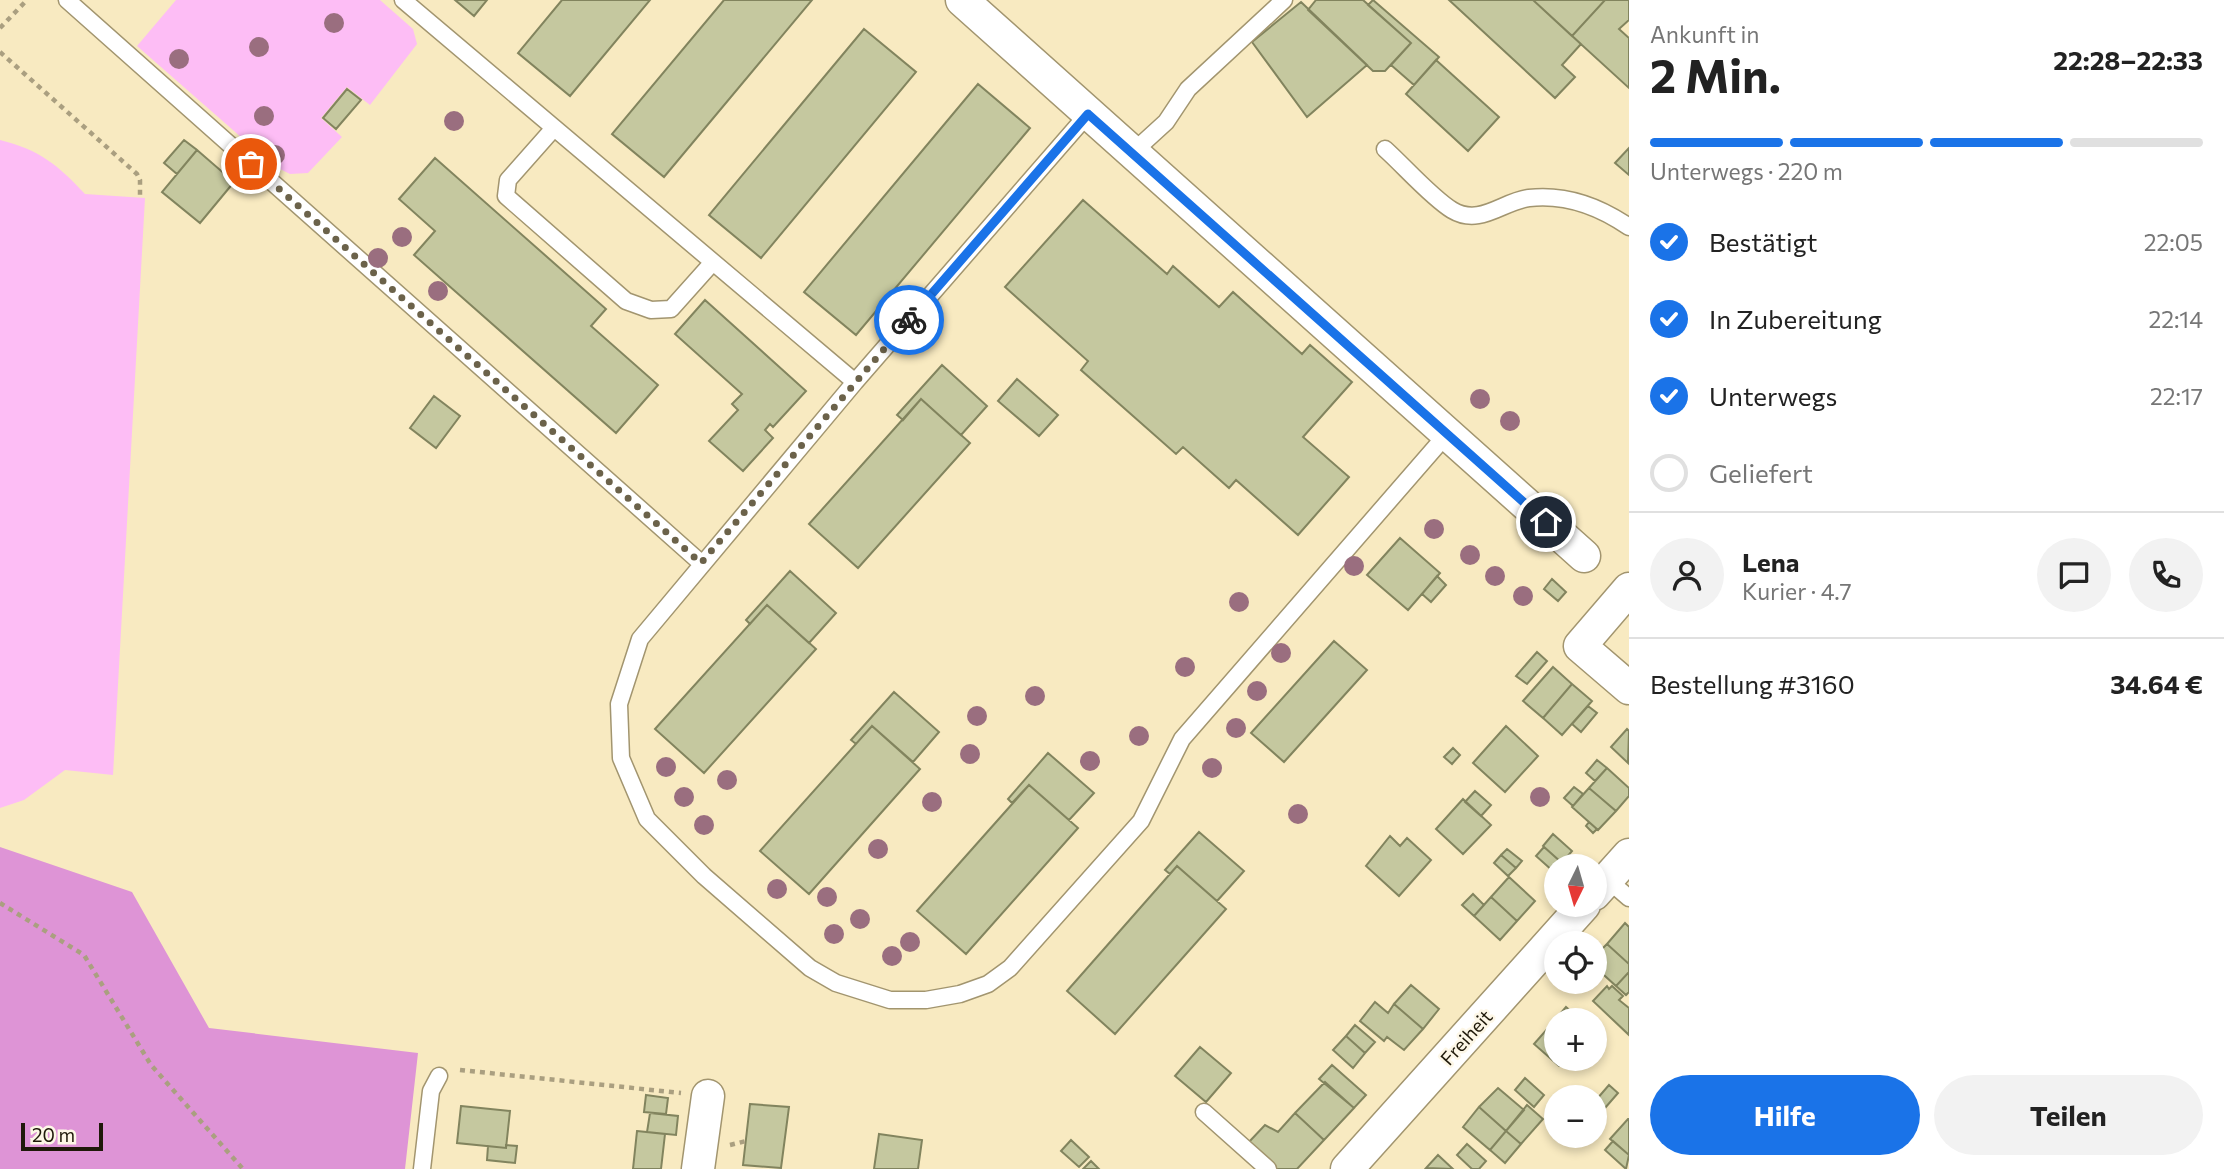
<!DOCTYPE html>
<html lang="de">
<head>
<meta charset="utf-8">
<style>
  :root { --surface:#fff; --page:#f2f2f2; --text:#222; --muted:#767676; --line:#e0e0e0; --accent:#1a73e8 }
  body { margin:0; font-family:Commissioner,sans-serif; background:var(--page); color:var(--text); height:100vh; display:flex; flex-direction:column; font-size:26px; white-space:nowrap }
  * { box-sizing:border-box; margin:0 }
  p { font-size:23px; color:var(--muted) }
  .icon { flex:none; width:38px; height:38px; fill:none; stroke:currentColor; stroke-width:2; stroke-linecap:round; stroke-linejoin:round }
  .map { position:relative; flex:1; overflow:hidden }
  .panel { display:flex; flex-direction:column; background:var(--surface); width:595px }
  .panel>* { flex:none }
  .needle { width:46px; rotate:185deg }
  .controls { position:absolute; left:1544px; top:854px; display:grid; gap:14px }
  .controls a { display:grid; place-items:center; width:63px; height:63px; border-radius:50%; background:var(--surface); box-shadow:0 4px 10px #0003; font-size:35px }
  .scale { position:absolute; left:21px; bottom:18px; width:82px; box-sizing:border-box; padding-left:7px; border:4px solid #1f190a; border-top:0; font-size:19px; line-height:24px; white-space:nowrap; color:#1f190a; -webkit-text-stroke:5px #fdf7e7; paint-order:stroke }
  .pin { position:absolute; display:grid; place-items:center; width:60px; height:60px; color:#fff; margin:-30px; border:4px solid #fff; border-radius:50%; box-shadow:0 2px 7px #0007 }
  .courier { position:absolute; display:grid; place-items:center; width:70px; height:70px; margin:-35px; border:5px solid #1a73e8; border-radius:50%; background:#fff; color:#222; box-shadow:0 2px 9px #0007 }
  .head em { font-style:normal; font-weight:700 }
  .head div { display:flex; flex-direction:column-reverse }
  .head { display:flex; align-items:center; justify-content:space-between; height:119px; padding:0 21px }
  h1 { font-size:46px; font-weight:700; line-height:52px }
  .bar { display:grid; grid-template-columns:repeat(4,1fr); gap:10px 7px; align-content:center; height:84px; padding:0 21px }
  .bar i { height:9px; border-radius:5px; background:var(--line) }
  .bar .active { background:var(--accent) }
  .bar p { grid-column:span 4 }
  .line { display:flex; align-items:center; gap:18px; padding:0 21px; border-top:2px solid var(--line) }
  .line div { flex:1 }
  .round { display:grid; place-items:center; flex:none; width:74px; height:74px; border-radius:37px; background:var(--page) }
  ol { padding:0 21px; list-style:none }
  li { display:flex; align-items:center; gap:21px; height:77px }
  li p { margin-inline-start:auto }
  li .icon { padding:7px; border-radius:50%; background:var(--accent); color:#fff; stroke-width:4 }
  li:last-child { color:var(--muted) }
  li i { width:38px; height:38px; border:4px solid var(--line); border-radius:50% }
  .primary-button { display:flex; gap:14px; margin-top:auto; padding:14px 21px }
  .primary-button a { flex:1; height:80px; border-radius:42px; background:var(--accent); color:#fff; font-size:28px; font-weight:700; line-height:80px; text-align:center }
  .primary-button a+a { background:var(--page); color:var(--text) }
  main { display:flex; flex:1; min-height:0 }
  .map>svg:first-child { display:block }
  .green { fill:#fdbdf5 }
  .forest { fill:#de94d6 }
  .building { fill:#c5c89f; stroke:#82845e; stroke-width:2 }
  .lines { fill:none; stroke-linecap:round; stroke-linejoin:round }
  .service-casing { stroke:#a2956f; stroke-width:19 }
  .minor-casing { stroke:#a2956f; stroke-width:35 }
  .path { stroke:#aa9f80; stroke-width:4.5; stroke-dasharray:5 5; stroke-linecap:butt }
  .service { stroke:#fff; stroke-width:16 }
  .minor { stroke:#fff; stroke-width:32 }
  .tree { fill:#9a6e7f }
  .done { stroke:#6b624a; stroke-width:7; stroke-dasharray:0 12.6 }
  .route { stroke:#1a73e8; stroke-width:9 }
  .labels { text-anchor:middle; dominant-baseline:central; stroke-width:5; stroke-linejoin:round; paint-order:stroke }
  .street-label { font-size:19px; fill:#1f190a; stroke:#fdf7e7 }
</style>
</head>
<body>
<main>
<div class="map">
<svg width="1629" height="1169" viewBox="0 0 1629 1169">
  <rect width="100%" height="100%" fill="#f8eac1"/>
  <!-- green -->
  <path class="green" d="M176 0H380L413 29 417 44 370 105 347 87 321 118 342 137 308 173 290 174 274 166 137 46Z
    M0 140C40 150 58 165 85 194L145 198 113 775 65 770 24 800 0 808Z"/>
  <!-- forest -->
  <path class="forest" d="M0 847 132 892 209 1028 418 1053 405 1169H0Z"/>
  <!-- building -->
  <path class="building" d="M455 0H487L474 16Z
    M562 0H650L570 96 518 53Z
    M724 0H812L664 177 612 134Z
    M1316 0H1363L1411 43 1385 71H1373L1308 10Z
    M1373 0 1439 57 1414 85 1391 65 1411 43 1368 5Z
    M1449 0H1533L1581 44 1562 65 1575 77 1555 98Z
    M1533 0H1605L1572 36Z
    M1605 0H1629V20L1619 29 1629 38V88L1572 36Z
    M1301 2 1367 65 1307 117 1252 42Z
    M864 29 916 72 761 258 709 215Z
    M1436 60 1499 117 1468 151 1406 94Z
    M978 84 1030 128 856 335 804 292Z
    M347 89 361 100 336 129 323 118Z
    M184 140 197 150 177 174 164 163Z
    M1629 148V175L1615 163Z
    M197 150 234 182 200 223 162 192Z
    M435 158 606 309 591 326 658 385 616 433 414 255 435 231 399 199Z
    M1083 200 1167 274 1173 266 1219 307 1233 292 1302 354 1310 345 1352 382 1303 437 1349 477 1298 535 1236 480 1229 488 1183 447 1176 454 1081 370 1088 361 1005 287Z
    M705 300 806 391 773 427 770 424 765 430 773 438 743 471 709 441 738 410 732 404 742 394 675 334Z
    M942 365 987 406 961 435 921 399 903 420 897 415Z
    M1017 379 1058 415 1039 436 998 401Z
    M434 396 460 416 436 448 410 428Z
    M921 399 970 443 858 568 809 524Z
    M1400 538 1440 573 1408 610 1367 575Z
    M790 571 836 613 809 643 767 605 750 624 746 620Z
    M1437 576 1446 585 1431 602 1422 594Z
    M1552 579 1566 592 1558 601 1544 589Z
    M767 605 816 649 704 773 655 729Z
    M1334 641 1367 670 1284 762 1251 733Z
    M1537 652 1547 661 1527 684 1516 676Z
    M1553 667 1572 684 1543 718 1523 701Z
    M1572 684 1592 701 1562 735 1543 718Z
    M894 692 939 732 913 762 872 726 856 744 851 740Z
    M1588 706 1597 713 1581 732 1572 724Z
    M872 726 920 769 809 894 760 851Z
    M1506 726 1538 756 1505 792 1473 763Z
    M1627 729 1629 731 1628 763 1611 747Z
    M1453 748 1460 755 1452 764 1444 757Z
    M1048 753 1094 793 1069 820 1029 785 1012 803 1008 799Z
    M1597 760 1607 768 1595 781 1586 773Z
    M1607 768 1629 788V796L1616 811 1589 788Z
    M1029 785 1078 828 966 954 917 911Z
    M1574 787 1583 794 1573 806 1564 798Z
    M1589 788 1616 811 1598 830 1572 807Z
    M1475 791 1491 805 1481 816 1465 802Z
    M1463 799 1491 825 1463 854 1436 829Z
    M1589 822 1597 829 1593 833 1586 826Z
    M1199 832 1244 871 1217 901 1177 866 1170 874 1165 870Z
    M1553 834 1572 851 1562 863 1543 846Z
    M1390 836 1400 846 1407 838 1431 860 1399 896 1366 866Z
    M1544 847 1562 863 1556 866 1554 872 1536 856Z
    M1507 849 1522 861 1516 868 1501 855Z
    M1501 855 1516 868 1508 876 1494 863Z
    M1177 866 1226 909 1115 1034 1067 991Z
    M1509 877 1535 901 1517 921 1491 897Z
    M1473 894 1484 905 1474 916 1462 905Z
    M1491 897 1517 921 1500 940 1474 916Z
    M1625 923 1629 927V964L1607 944Z
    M1607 944 1629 964V972L1616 986 1594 966V957Z
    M1629 972V992L1626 995 1616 986Z
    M1411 985 1439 1009 1423 1029 1394 1004Z
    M1607 986 1609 989 1612 986 1623 996 1619 1000 1629 1008V1035L1593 1001Z
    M1375 1002 1388 1013 1394 1004 1423 1029 1404 1050 1387 1037 1384 1041 1360 1021Z
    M1566 1007 1581 1020H1556V1034L1548 1028Z
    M1355 1025 1375 1042 1365 1053 1346 1036Z
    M1548 1028 1556 1034V1059H1566L1559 1066 1534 1044Z
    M1346 1036 1365 1053 1353 1068 1333 1050Z
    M1200 1047 1231 1073 1206 1102 1175 1076Z
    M1332 1065 1366 1095 1354 1108 1319 1079Z
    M1525 1078 1544 1095 1534 1107 1515 1090Z
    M1325 1082 1354 1108 1324 1140 1295 1113Z
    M1609 1085 1618 1093 1605 1108 1596 1100Z
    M1498 1088 1524 1110 1506 1131 1479 1107Z
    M646 1095 668 1098 666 1114 644 1112Z
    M750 1104 789 1107 781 1168 743 1165Z
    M1527 1105 1543 1119 1521 1144 1506 1131Z
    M461 1106 510 1111 506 1148 457 1143Z
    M1479 1107 1506 1131 1490 1150 1463 1127Z
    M650 1113 678 1116 676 1135 647 1132Z
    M1295 1113 1324 1140 1297 1169H1275L1248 1143 1265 1125 1278 1132Z
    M1628 1119H1629V1155L1610 1139Z
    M637 1131 665 1134 661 1169H633Z
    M1506 1131 1521 1144 1505 1163 1490 1150Z
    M879 1134 922 1140 918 1169H874Z
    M1071 1140 1089 1157 1079 1167 1061 1151Z
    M1613 1141 1629 1155 1626 1169 1605 1150Z
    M1467 1144 1486 1161 1479 1169H1472L1457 1155Z
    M506 1145 517 1146 515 1163 487 1160 488 1146 506 1148Z
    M1438 1155 1453 1169 1426 1168Z
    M1091 1161 1099 1169H1083Z"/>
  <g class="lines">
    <defs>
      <path id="service" d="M67 0 701 563
        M403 0 855 382 640 639 619 704 621 758 647 819 704 876 810 968 836 983 890 1000H926L960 994 988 984 1010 968 1141 821 1182 739 1447 434
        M554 128 508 180 506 196 626 301 651 310 671 309 713 262
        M1385 149C1404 166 1432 198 1452 210 1480 227 1503 201 1529 198 1565 194 1600 207 1629 227
        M1132 153 1166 122 1188 89 1284 0
        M855 382 1088 114
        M1607 879 1629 898
        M1204 1112 1268 1169
        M422 1169 431 1091 439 1076"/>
      <path id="minor" d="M962 0 1584 556
        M1629 589 1580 646 1629 688
        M1594 894 1629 855
        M698 1169 708 1096
        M1347 1169 1584 905"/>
    </defs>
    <!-- service casing -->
    <use href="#service" class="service-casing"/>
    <!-- minor casing -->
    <use href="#minor" class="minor-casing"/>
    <!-- path -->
    <path class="path" d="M0 28 27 0
      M0 52 137 174 140 180V198
      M0 903 84 955 151 1065 243 1169
      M460 1070 681 1093
      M730 1145 746 1141"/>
    <!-- service -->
    <use href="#service" class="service"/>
    <!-- minor -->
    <use href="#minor" class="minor"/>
  </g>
  <!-- trees -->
  <g class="tree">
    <circle cx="334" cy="23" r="10"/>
    <circle cx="259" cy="47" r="10"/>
    <circle cx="179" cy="59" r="10"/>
    <circle cx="264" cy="116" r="10"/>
    <circle cx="454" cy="121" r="10"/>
    <circle cx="275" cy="155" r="10"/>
    <circle cx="402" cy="237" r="10"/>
    <circle cx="378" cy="258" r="10"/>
    <circle cx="438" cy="291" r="10"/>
    <circle cx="1480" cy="399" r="10"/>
    <circle cx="1510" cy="421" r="10"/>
    <circle cx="1434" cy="529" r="10"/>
    <circle cx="1470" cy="555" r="10"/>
    <circle cx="1354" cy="566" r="10"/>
    <circle cx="1495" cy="576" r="10"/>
    <circle cx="1523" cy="596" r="10"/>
    <circle cx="1239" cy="602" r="10"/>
    <circle cx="1281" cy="653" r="10"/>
    <circle cx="1185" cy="667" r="10"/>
    <circle cx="1257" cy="691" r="10"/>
    <circle cx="1035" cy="696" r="10"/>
    <circle cx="977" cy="716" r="10"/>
    <circle cx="1236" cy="728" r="10"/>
    <circle cx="1139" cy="736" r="10"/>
    <circle cx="970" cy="754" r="10"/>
    <circle cx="1090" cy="761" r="10"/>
    <circle cx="666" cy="767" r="10"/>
    <circle cx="1212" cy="768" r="10"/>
    <circle cx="727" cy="780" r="10"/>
    <circle cx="684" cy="797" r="10"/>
    <circle cx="1540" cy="797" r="10"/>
    <circle cx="932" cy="802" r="10"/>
    <circle cx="1298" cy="814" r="10"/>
    <circle cx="704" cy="825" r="10"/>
    <circle cx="878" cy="849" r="10"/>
    <circle cx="777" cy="889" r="10"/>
    <circle cx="827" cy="897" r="10"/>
    <circle cx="860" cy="919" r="10"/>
    <circle cx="834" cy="934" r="10"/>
    <circle cx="910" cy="942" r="10"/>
    <circle cx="892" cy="956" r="10"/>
  </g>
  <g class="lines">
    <!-- done -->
    <path class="done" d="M251 164 701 563 909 320"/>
    <!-- route -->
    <path class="route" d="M909 320 1088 114 1546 522"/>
  </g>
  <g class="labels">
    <!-- street labels -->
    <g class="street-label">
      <text transform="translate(1466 1037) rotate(-48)">Freiheit</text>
    </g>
  </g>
</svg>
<div class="controls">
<a><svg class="needle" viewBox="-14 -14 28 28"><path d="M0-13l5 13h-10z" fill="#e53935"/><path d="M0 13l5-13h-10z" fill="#767676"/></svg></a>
<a><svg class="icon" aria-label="locate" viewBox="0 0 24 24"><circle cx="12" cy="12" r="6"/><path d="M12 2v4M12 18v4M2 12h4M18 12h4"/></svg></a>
<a>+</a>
<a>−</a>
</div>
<div class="scale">20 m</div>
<div class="pin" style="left:251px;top:164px;background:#ea580c"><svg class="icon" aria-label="bag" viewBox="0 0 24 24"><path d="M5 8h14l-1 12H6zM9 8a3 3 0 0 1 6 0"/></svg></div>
<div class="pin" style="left:1546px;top:522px;background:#1f2937"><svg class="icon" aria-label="home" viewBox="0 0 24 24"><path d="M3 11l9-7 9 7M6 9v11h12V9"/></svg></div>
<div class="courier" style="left:909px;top:320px"><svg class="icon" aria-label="bike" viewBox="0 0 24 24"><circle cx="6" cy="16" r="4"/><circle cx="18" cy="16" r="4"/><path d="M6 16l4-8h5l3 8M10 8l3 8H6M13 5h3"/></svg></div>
</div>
<section class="panel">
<div class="head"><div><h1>2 Min.</h1><p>Ankunft in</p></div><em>22:28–22:33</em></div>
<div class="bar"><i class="active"></i><i class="active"></i><i class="active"></i><i></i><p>Unterwegs · 220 m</p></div>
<ol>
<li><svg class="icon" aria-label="check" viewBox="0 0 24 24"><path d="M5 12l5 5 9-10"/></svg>Bestätigt<p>22:05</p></li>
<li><svg class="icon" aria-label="check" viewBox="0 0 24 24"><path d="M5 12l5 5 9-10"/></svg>In Zubereitung<p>22:14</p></li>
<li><svg class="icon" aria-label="check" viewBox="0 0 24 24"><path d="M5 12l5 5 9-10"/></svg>Unterwegs<p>22:17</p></li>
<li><i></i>Geliefert</li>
</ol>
<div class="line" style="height:126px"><a class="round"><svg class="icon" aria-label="person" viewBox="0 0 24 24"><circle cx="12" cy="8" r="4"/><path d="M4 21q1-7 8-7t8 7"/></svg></a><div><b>Lena</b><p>Kurier · 4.7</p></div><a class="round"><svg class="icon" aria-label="chat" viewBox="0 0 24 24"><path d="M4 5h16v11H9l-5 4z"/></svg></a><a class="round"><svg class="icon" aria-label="phone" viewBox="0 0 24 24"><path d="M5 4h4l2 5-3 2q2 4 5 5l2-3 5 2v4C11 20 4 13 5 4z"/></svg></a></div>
<div class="line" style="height:91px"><div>Bestellung #3160</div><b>34.64 €</b></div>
<div class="primary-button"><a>Hilfe</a><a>Teilen</a></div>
</section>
</main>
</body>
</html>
